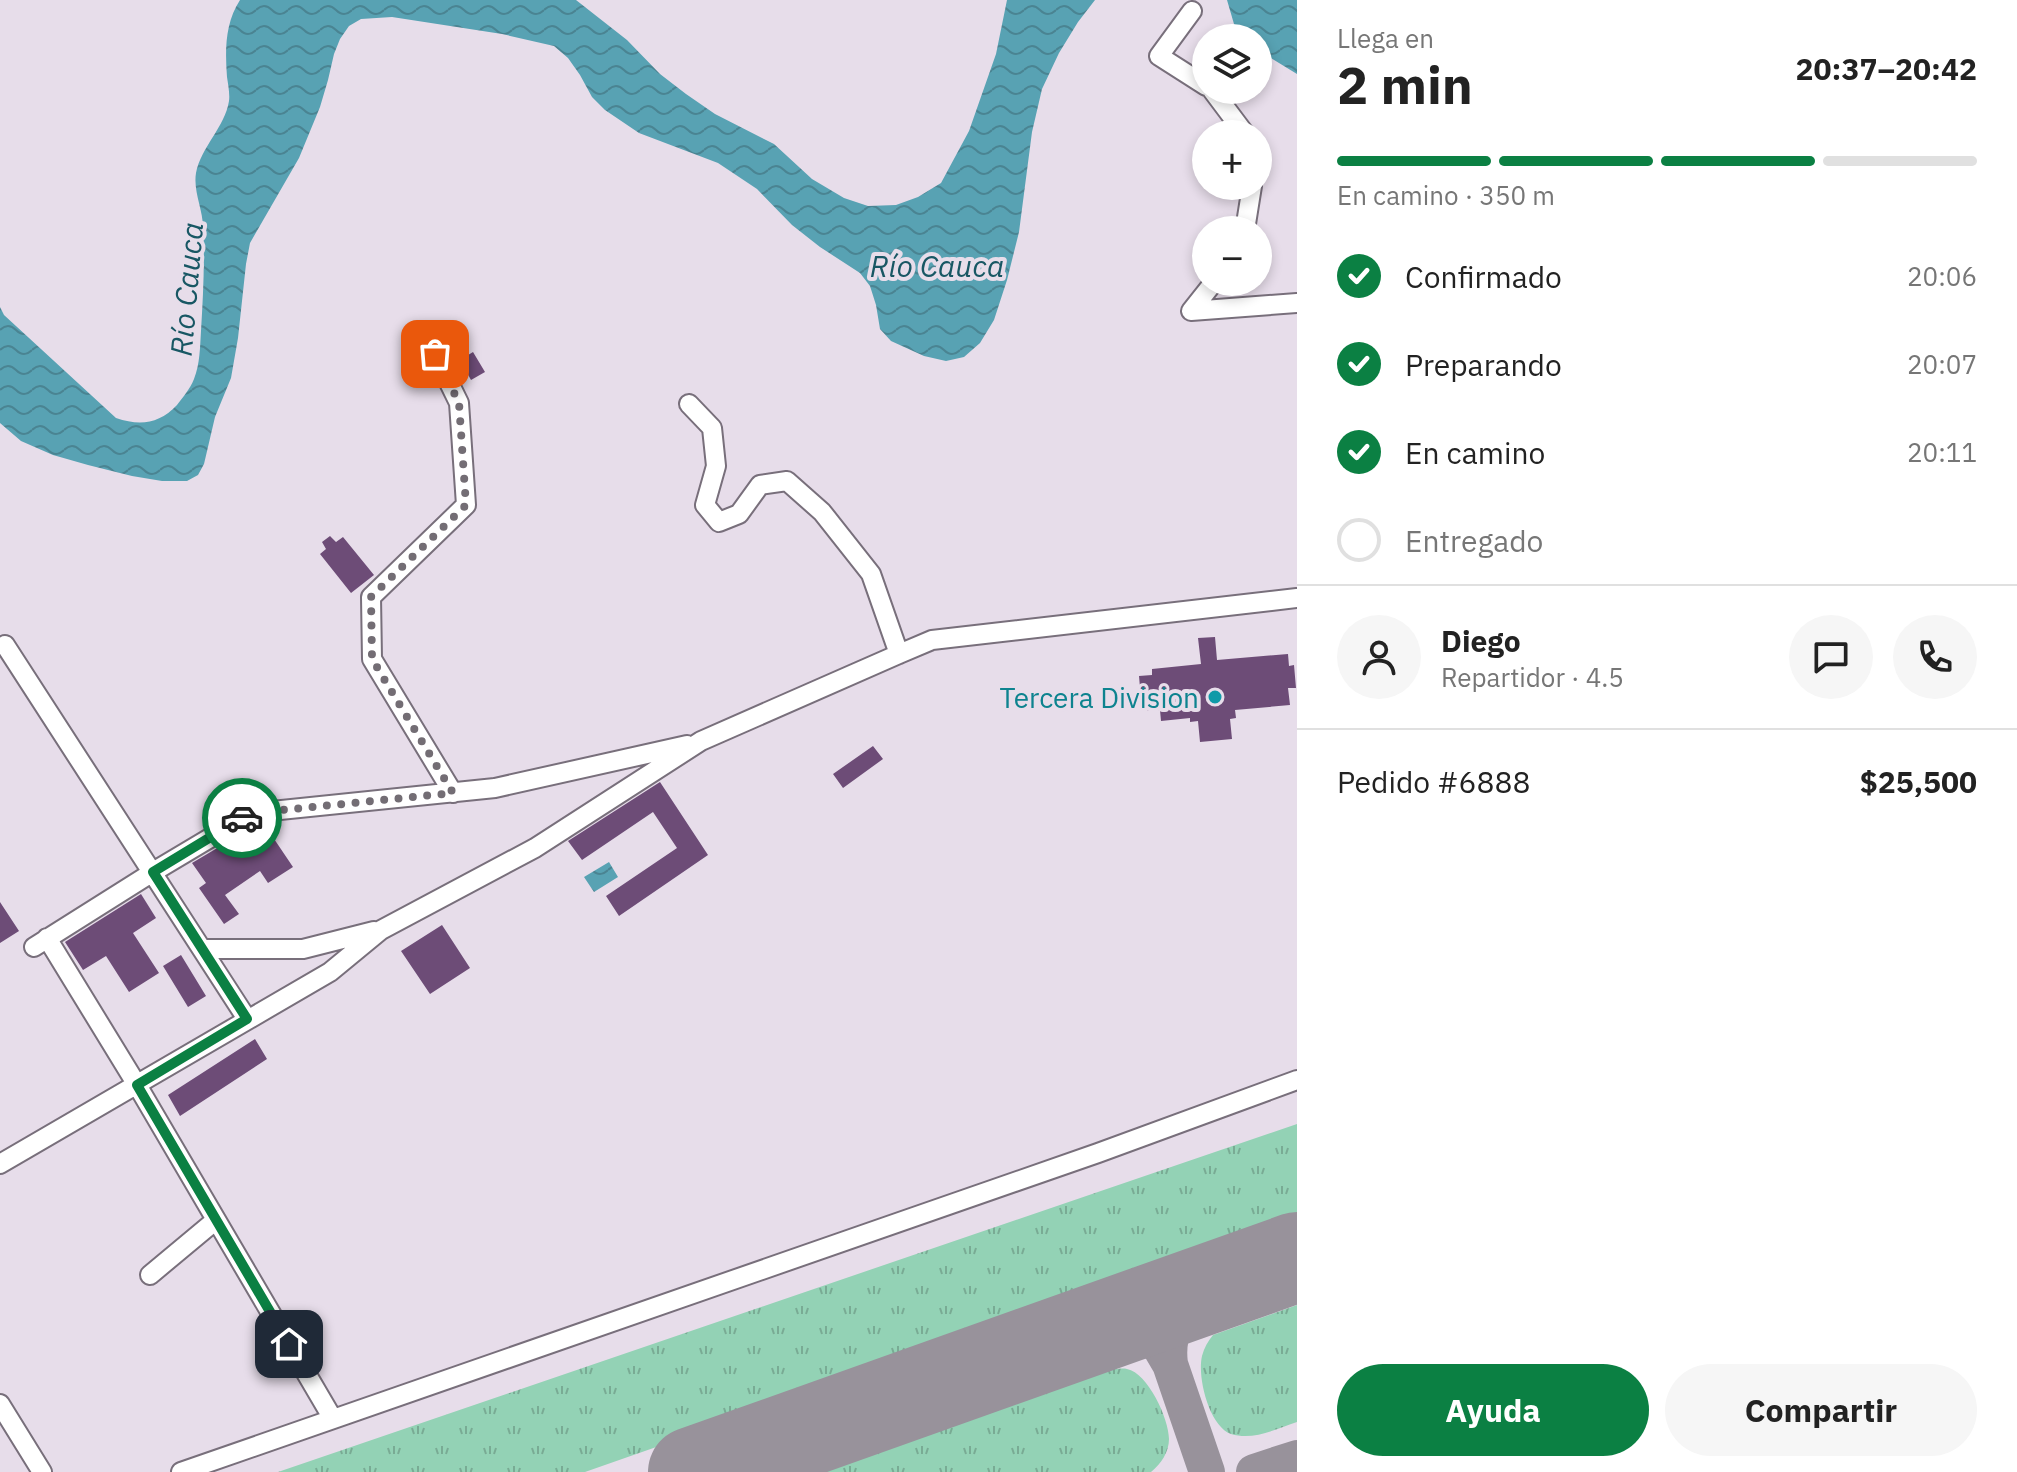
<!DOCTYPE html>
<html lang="es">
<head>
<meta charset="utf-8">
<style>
  :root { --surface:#fff; --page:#f6f6f6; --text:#222; --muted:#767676; --line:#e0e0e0; --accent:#0b8043 }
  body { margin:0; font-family:"IBM Plex Sans",sans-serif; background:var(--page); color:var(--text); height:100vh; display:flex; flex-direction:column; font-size:30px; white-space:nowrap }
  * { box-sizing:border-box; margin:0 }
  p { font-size:26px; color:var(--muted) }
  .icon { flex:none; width:44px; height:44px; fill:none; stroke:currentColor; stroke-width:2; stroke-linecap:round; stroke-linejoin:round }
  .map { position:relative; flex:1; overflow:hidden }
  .panel { display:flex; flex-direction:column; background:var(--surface); width:720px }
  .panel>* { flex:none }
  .tools { position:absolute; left:1192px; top:24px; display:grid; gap:16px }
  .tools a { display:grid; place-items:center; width:80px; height:80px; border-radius:50%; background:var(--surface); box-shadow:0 4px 12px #0003; font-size:40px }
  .pin { position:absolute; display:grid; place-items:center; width:68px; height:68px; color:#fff; margin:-34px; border-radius:16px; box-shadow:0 4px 12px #0006 }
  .courier { position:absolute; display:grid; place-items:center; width:80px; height:80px; margin:-40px; border:6px solid #0b8043; border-radius:50%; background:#fff; color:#222; box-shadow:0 2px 10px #0007 }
  .headline em { font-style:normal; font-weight:800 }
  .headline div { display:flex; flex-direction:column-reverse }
  .headline { display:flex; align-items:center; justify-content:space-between; height:136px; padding:0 40px }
  h1 { font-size:52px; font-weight:800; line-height:60px }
  .bar { display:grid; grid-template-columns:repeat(4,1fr); gap:12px 8px; align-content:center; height:96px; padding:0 40px }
  .bar i { height:10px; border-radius:6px; background:var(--line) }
  .bar .current { background:var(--accent) }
  .bar p { grid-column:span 4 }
  .line { display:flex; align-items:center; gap:20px; padding:0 40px; border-top:2px solid var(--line) }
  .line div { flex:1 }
  .round { display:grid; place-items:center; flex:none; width:84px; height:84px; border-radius:42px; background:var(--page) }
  ol { padding:0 40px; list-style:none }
  li { display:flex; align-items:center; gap:24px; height:88px }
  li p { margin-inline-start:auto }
  li .icon { padding:8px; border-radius:50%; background:var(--accent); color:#fff; stroke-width:4 }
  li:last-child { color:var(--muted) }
  li i { width:44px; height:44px; border:4px solid var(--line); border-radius:50% }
  .cta { display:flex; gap:16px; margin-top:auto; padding:16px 40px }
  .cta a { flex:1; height:92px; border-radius:48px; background:var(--accent); color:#fff; font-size:32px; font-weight:800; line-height:92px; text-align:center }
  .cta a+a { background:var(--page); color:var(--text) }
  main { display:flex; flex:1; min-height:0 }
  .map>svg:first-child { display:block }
  .grass { fill:url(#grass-tufts) }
  .water { fill:url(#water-waves) }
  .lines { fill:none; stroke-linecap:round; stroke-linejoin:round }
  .taxiway { stroke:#98929b; stroke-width:36 }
  .runway { stroke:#98929b; stroke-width:90 }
  .building { fill:#6d4c77 }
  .minor-casing { stroke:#786f7b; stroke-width:22 }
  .minor { stroke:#fff; stroke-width:18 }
  .done { stroke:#736d74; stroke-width:8; stroke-dasharray:0 14.4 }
  .route { stroke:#0b8043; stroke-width:10 }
  .culture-dot { fill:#0f9aa8; stroke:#e7ddea; stroke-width:3 }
  .labels { text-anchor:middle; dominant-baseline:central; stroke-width:8; stroke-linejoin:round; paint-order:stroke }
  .culture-label { font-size:28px; fill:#0d838f; stroke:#e7ddea; text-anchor:end }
  .water-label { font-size:30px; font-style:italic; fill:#185764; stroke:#e7ddea }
</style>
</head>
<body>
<main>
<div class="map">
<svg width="1297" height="1472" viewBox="0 0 1297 1472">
  <defs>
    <pattern id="grass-tufts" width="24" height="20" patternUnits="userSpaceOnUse" patternTransform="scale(2)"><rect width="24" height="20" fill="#93d2b5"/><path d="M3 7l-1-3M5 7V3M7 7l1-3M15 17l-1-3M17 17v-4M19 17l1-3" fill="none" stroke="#79ab94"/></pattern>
    <pattern id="water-waves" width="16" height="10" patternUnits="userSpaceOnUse" patternTransform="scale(2)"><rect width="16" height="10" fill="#58a2b3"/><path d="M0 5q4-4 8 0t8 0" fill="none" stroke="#4a8492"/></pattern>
  </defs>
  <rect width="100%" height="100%" fill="#e7ddea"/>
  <!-- grass -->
  <path class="grass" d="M1297 1124V1222L585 1472H278Z
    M1297 1305V1422C1276 1429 1253 1441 1231 1434 1209 1426 1197 1377 1202 1356 1204 1348 1208 1341 1213 1335Z
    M1114 1369C1119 1369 1123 1368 1127 1369 1148 1373 1169 1419 1169 1439 1169 1452 1161 1464 1151 1472H821Z"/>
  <!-- water -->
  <path class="water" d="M240 0H576L627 40 660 74 686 94 715 114 774 144 812 179 844 198 868 206 896 205 918 197 941 183 969 131 996 54 1007 0H1095L1078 22 1059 53 1042 89 1032 132 1019 232 1007 280 994 320 980 343 964 357 946 361 924 356 891 341 880 329 876 305 870 286 860 273 820 247 792 225 757 189 718 163 639 133 605 110 592 97 580 75 568 58 554 46 502 34 392 17 361 19 349 26 340 39 334 54 328 80 320 107 299 158 250 243 246 264 238 338 231 378 215 417 204 464 198 475 187 481H162L132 476 88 465 53 455 21 441 0 423V307L4 315 116 418C140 426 159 424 177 405 183 397 190 389 194 379 200 364 200 347 201 331 203 297 205 262 203 227 203 210 193 191 196 173 201 147 225 127 229 101 230 94 228 84 227 77 225 50 225 23 240 0Z
    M1227 0H1297V74L1258 50V38H1244L1234 24Z
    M609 862 618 877 594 892 584 877Z"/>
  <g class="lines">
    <!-- taxiway -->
    <path class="taxiway" d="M1079 1335 1105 1331H1131L1147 1337 1160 1347 1170 1364 1207 1472
      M1170 1364C1166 1333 1178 1310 1203 1291
      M1254 1472 1297 1458"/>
    <!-- runway -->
    <path class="runway" d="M693 1472 1297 1257"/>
  </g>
  <!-- building -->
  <path class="building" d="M473 352 485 372 471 380 460 360Z
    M330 536 336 542 343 537 374 575 351 593 320 554 326 549 322 542Z
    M1215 637 1217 660 1288 654 1289 666 1294 665 1296 688H1288L1290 705 1235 710 1236 718 1230 719 1232 739 1200 742 1198 721 1190 722V718L1161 721 1160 710 1142 711 1139 676 1152 675V669L1201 664 1198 638Z
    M873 746 883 759 843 788 833 774Z
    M660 782 708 855 619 916 606 896 677 848 653 812 582 860 568 841Z
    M264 824 293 867 268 883 260 871 225 895 239 914 224 924 199 888 206 883 192 863 256 825Z
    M141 894 156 918 133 933 159 973 129 992 106 956 83 970 65 942Z
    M0 902 19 931 0 943Z
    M442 925 470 968 430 994 401 951Z
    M181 955 206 996 188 1007 163 966Z
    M255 1039 267 1059 180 1116 168 1095Z"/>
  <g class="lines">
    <defs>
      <path id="minor" d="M1192 11 1159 56 1206 86
        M1212 90 1245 134
        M1245 230 1252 186
        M1214 282 1191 311 1297 303
        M435 354 459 403 466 505 371 597 372 659 453 793
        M689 404 712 428 716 466 705 505 719 522 739 514 760 485 787 481 822 512 871 574 899 654
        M5 645 247 1019
        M47 938 137 1085 333 1419
        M34 947 153 872 252 813 495 788 687 745
        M203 949H303L374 931
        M0 1164 330 972 381 930 535 848 701 741 899 654 932 640 1297 598
        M150 1275 216 1220
        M0 1404 42 1472
        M181 1472 1098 1153 1297 1080"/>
    </defs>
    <!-- minor casing -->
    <use href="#minor" class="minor-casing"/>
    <!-- minor -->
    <use href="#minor" class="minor"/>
  </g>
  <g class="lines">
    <!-- done -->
    <path class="done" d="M242 818 252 813 453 793 372 659 371 597 466 505 459 403 435 354"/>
    <!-- route -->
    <path class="route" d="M242 818 153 872 247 1019 137 1085 289 1344"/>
  </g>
  <!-- markers -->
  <circle class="culture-dot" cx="1215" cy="697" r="8"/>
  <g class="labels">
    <!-- culture labels -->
    <g class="culture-label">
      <text x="1199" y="697">Tercera Division</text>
    </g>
    <!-- water labels -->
    <g class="water-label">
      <text x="937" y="265">Río Cauca</text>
      <text transform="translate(186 289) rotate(-85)">Río Cauca</text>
    </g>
  </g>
</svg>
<div class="tools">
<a><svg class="icon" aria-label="layers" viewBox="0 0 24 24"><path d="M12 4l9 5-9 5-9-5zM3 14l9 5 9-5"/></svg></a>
<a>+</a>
<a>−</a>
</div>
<div class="pin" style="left:435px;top:354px;background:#ea580c"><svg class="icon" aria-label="bag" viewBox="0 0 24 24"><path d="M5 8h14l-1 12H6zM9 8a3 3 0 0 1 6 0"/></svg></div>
<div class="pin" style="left:289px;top:1344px;background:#1f2937"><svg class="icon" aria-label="home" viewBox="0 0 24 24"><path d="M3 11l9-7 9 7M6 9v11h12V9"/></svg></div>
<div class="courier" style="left:242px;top:818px"><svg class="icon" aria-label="car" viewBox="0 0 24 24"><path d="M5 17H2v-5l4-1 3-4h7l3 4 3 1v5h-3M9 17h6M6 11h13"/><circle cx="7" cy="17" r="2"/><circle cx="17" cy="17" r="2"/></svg></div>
</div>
<section class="panel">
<div class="headline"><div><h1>2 min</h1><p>Llega en</p></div><em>20:37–20:42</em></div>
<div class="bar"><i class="current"></i><i class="current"></i><i class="current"></i><i></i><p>En camino · 350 m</p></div>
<ol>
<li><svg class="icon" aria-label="check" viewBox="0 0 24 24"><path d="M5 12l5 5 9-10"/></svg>Confirmado<p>20:06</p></li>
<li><svg class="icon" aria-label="check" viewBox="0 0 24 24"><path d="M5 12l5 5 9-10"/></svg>Preparando<p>20:07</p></li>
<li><svg class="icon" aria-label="check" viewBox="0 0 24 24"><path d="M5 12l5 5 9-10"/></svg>En camino<p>20:11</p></li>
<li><i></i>Entregado</li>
</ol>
<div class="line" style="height:144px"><a class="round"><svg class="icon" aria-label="person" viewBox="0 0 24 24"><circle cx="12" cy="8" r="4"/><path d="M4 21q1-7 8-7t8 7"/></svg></a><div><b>Diego</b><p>Repartidor · 4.5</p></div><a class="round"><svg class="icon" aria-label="chat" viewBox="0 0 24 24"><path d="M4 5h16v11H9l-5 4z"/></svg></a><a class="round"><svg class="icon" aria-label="phone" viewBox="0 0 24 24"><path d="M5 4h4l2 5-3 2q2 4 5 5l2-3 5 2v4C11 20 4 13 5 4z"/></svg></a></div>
<div class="line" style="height:104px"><div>Pedido #6888</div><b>$25,500</b></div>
<div class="cta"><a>Ayuda</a><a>Compartir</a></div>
</section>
</main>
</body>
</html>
